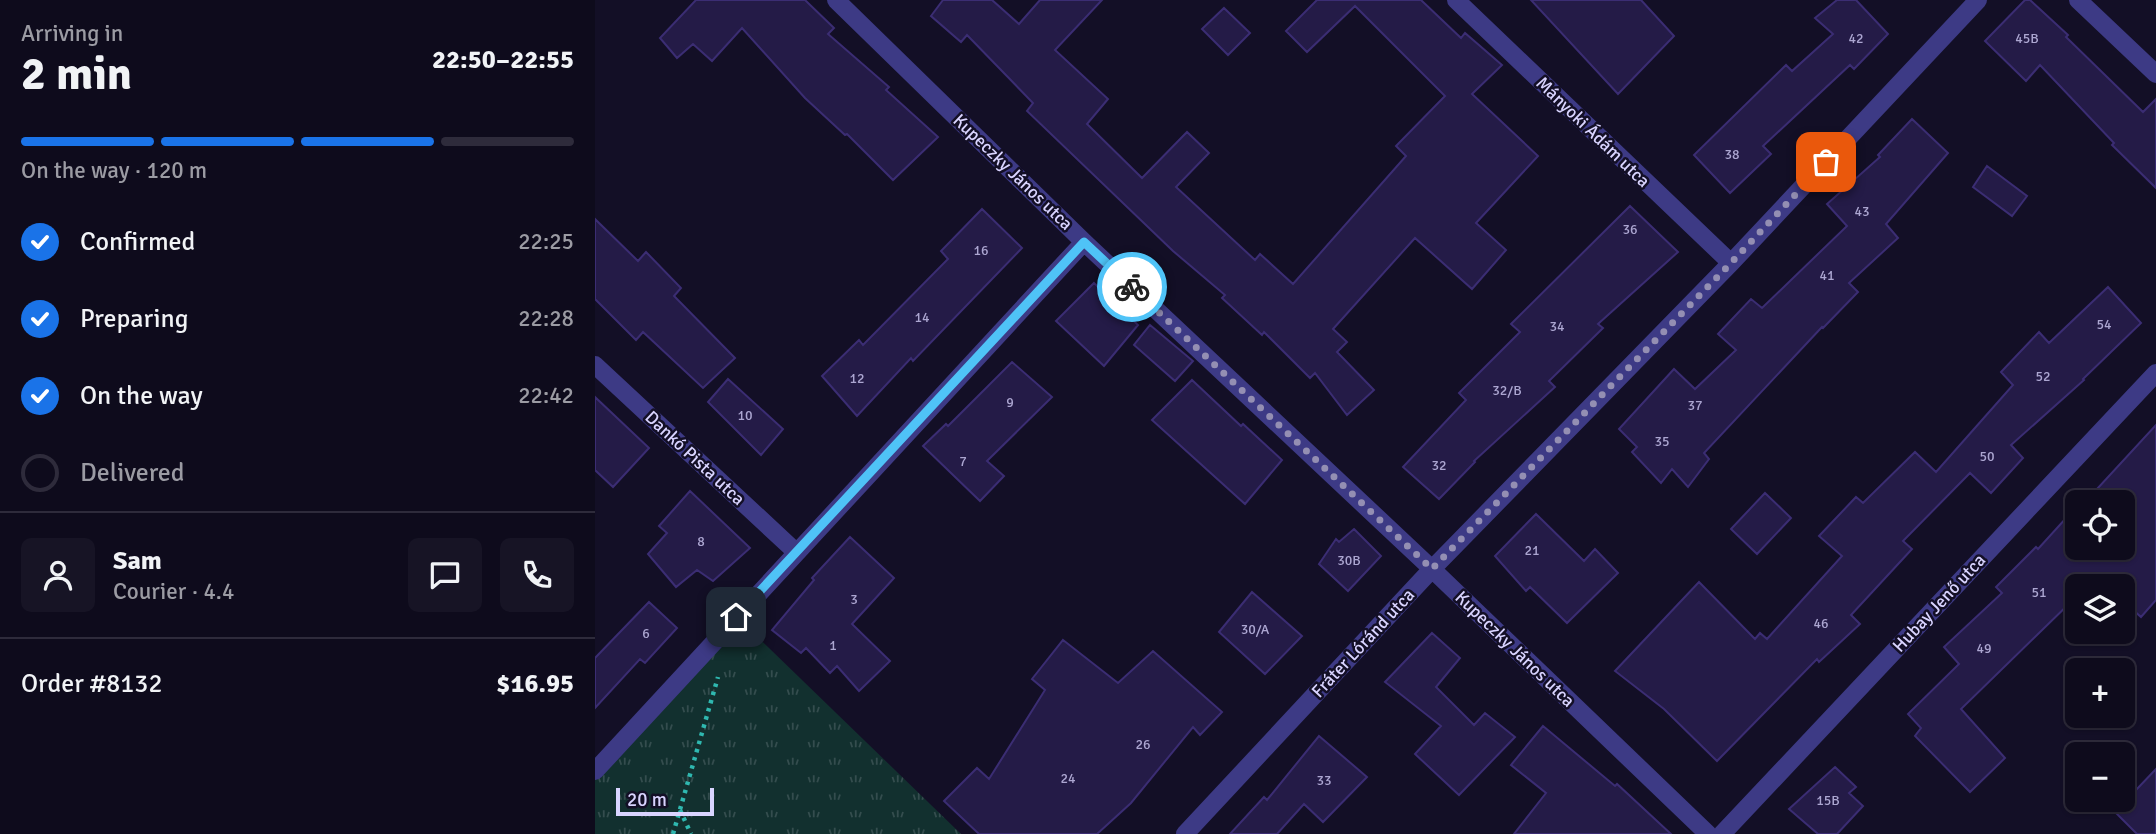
<!DOCTYPE html>
<html lang="en">
<head>
<meta charset="utf-8">
<style>
  :root { --surface:#0e0b1c; --page:#171425; --text:#f1f3f6; --muted:#9b9ba3; --line:#2e2b3b; --accent:#1a73e8 }
  body { margin:0; font-family:Signika,sans-serif; background:var(--page); color:var(--text); height:100vh; display:flex; flex-direction:column; font-size:26px; white-space:nowrap }
  * { box-sizing:border-box; margin:0 }
  p { font-size:23px; color:var(--muted) }
  .icon { flex:none; width:38px; height:38px; fill:none; stroke:currentColor; stroke-width:2; stroke-linecap:round; stroke-linejoin:round }
  .map { position:relative; flex:1; overflow:hidden }
  .sheet { display:flex; flex-direction:column; background:var(--surface); width:595px }
  .sheet>* { flex:none }
  .controls { position:absolute; left:1470px; top:490px; display:grid; gap:14px }
  .controls a { display:grid; place-items:center; width:70px; height:70px; border-radius:10px; background:var(--surface); box-shadow:0 2px 5px #0004,0 0 0 2px var(--line); font-size:35px }
  .scale { position:absolute; left:21px; bottom:18px; width:98px; box-sizing:border-box; padding-left:7px; border:4px solid #d9d4ff; border-top:0; font-size:19px; line-height:24px; white-space:nowrap; color:#d9d4ff; -webkit-text-stroke:5px #130f26; paint-order:stroke }
  .pin { position:absolute; display:grid; place-items:center; width:60px; height:60px; color:#fff; margin:-30px; border-radius:14px; box-shadow:0 4px 10px #0006 }
  .courier { position:absolute; display:grid; place-items:center; width:70px; height:70px; margin:-35px; border:5px solid #4fc3f7; border-radius:50%; background:#fff; color:#222; box-shadow:0 2px 9px #0007 }
  .overview em { font-style:normal; font-weight:800 }
  .overview div { display:flex; flex-direction:column-reverse }
  .overview { display:flex; align-items:center; justify-content:space-between; height:119px; padding:0 21px }
  h1 { font-size:46px; font-weight:800; line-height:52px }
  .bar { display:grid; grid-template-columns:repeat(4,1fr); gap:10px 7px; align-content:center; height:84px; padding:0 21px }
  .bar i { height:9px; border-radius:5px; background:var(--line) }
  .bar .selected { background:var(--accent) }
  .bar p { grid-column:span 4 }
  .line { display:flex; align-items:center; gap:18px; padding:0 21px; border-top:2px solid var(--line) }
  .line div { flex:1 }
  .round { display:grid; place-items:center; flex:none; width:74px; height:74px; border-radius:10px; background:var(--page) }
  ol { padding:0 21px; list-style:none }
  li { display:flex; align-items:center; gap:21px; height:77px }
  li p { margin-inline-start:auto }
  li .icon { padding:7px; border-radius:50%; background:var(--accent); color:#fff; stroke-width:4 }
  li:last-child { color:var(--muted) }
  li i { width:38px; height:38px; border:4px solid var(--line); border-radius:50% }
  main { display:flex; flex:1; min-height:0 }
  .map>svg:first-child { display:block }
  .grass { fill:url(#grass-tufts) }
  .building { fill:#241b47; stroke:#3b2d73; stroke-width:2 }
  .lines { fill:none; stroke-linecap:round; stroke-linejoin:round }
  .path { stroke:#2fb8b0; stroke-width:4.5; stroke-dasharray:3.5 5; stroke-linecap:butt }
  .minor { stroke:#3d3a85; stroke-width:18 }
  .done { stroke:#948fb3; stroke-width:7; stroke-dasharray:0 12.6 }
  .route { stroke:#4fc3f7; stroke-width:9 }
  .labels { text-anchor:middle; dominant-baseline:central; stroke-width:5; stroke-linejoin:round; paint-order:stroke }
  .number-label { font-size:14px; fill:#aca6d1 }
  .street-label { font-size:18px; fill:#d9d4ff; stroke:#130f26 }
</style>
</head>
<body>
<main>
<section class="sheet">
<div class="overview"><div><h1>2 min</h1><p>Arriving in</p></div><em>22:50–22:55</em></div>
<div class="bar"><i class="selected"></i><i class="selected"></i><i class="selected"></i><i></i><p>On the way · 120 m</p></div>
<ol>
<li><svg class="icon" aria-label="check" viewBox="0 0 24 24"><path d="M5 12l5 5 9-10"/></svg>Confirmed<p>22:25</p></li>
<li><svg class="icon" aria-label="check" viewBox="0 0 24 24"><path d="M5 12l5 5 9-10"/></svg>Preparing<p>22:28</p></li>
<li><svg class="icon" aria-label="check" viewBox="0 0 24 24"><path d="M5 12l5 5 9-10"/></svg>On the way<p>22:42</p></li>
<li><i></i>Delivered</li>
</ol>
<div class="line" style="height:126px"><a class="round"><svg class="icon" aria-label="person" viewBox="0 0 24 24"><circle cx="12" cy="8" r="4"/><path d="M4 21q1-7 8-7t8 7"/></svg></a><div><b>Sam</b><p>Courier · 4.4</p></div><a class="round"><svg class="icon" aria-label="chat" viewBox="0 0 24 24"><path d="M4 5h16v11H9l-5 4z"/></svg></a><a class="round"><svg class="icon" aria-label="phone" viewBox="0 0 24 24"><path d="M5 4h4l2 5-3 2q2 4 5 5l2-3 5 2v4C11 20 4 13 5 4z"/></svg></a></div>
<div class="line" style="height:91px"><div>Order #8132</div><b>$16.95</b></div>
</section>
<div class="map">
<svg width="1561" height="834" viewBox="0 0 1561 834">
  <defs>
    <pattern id="grass-tufts" width="24" height="20" patternUnits="userSpaceOnUse" patternTransform="scale(1.75)"><rect width="24" height="20" fill="#12302f"/><path d="M3 7l-1-3M5 7V3M7 7l1-3M15 17l-1-3M17 17v-4M19 17l1-3" fill="none" stroke="#344d4e"/></pattern>
  </defs>
  <rect width="100%" height="100%" fill="#130f26"/>
  <!-- grass -->
  <path class="grass" d="M141 616 366 834H0V771Z"/>
  <!-- building -->
  <path class="building" d="M101 0H210L239 28 233 34 294 87 291 90 343 137 298 180 252 134 250 135 210 98 147 28 117 61 98 44 82 58 65 38Z
    M348 0H397L424 24 445 0H507L460 50 513 99 492 124 547 178 592 132 614 153 581 187 660 260 665 254 698 284 811 156 801 146 850 96 760 6 712 52 691 31 722 0H826L866 38 870 33 907 65 877 94 943 156 881 223 911 250 877 289 820 238 738 329 752 342 742 352 779 390 752 415 720 373 715 378 669 332 667 335 627 298 630 295 578 251 432 111 438 103 372 35 366 42 336 16Z
    M936 0H1046L1079 36 1023 94Z
    M1242 0H1261L1293 34 1259 69 1255 65 1168 146 1176 154 1135 193 1099 155 1191 65 1197 71 1238 34 1220 18Z
    M1430 0H1435L1473 35 1471 37 1548 112 1561 99V188L1517 145 1519 143 1445 65 1431 81 1390 41Z
    M629 8 655 33 633 55 607 29Z
    M1317 119 1353 153 1291 224 1303 238 1254 283 1263 292 1228 328 1227 327 1109 453 1114 459 1093 487 1077 469 1066 483 1037 452 1042 447 1024 429 1079 369 1100 389 1141 350 1123 334 1156 299 1167 308 1252 226 1232 204 1285 157 1283 155Z
    M1392 166 1432 196 1417 216 1378 187Z
    M1035 206 1083 252 1003 324 1008 328 954 381 960 387 879 461 880 462 844 499 808 467 871 400 864 393 925 332 916 324Z
    M387 209 427 248 318 361 316 358 262 416 227 376 264 340 268 345 353 259 346 251Z
    M0 219 43 261 51 252 86 288 79 296 140 358 108 388 48 332 41 340 0 299Z
    M499 283 543 325 509 366 461 321Z
    M1513 287 1546 323 1488 379 1489 380 1416 445 1428 458 1396 493 1375 473 1308 541 1317 549 1256 615 1265 624 1224 662 1222 659 1122 761 1069 709 1020 671 1104 582 1160 639 1165 633 1172 639 1247 556 1224 536 1261 497 1268 503 1320 452 1341 472 1418 385 1406 372 1444 332 1454 343Z
    M555 325 598 361 580 381 539 345Z
    M417 362 457 397 392 461 409 476 385 501 328 446 351 424 353 426Z
    M133 379 188 429 166 455 113 402Z
    M597 380 646 426 648 424 687 460 650 504 557 420Z
    M0 397 54 448 18 487 0 470Z
    M1561 425V600L1546 617 1528 601V586H1482V596L1366 709 1410 758 1375 792 1320 736 1326 728 1313 714 1364 664 1349 647 1407 593 1401 587 1441 547 1443 549 1482 506V548H1528V502H1490Z
    M95 491 155 548 118 581 102 570 81 587 53 554 72 533 64 526Z
    M1170 493 1196 518 1162 554 1136 529Z
    M941 514 989 561 1000 549 1023 573 972 623 935 587 931 591 900 556Z
    M759 529 786 556 753 591 724 564 741 539 744 542Z
    M255 537 299 578 257 624 295 661 264 691 242 666 235 673 211 648 206 653 177 630 219 580 217 578Z
    M657 592 707 636 670 674 624 632Z
    M54 602 82 628 50 663 45 659 0 708V658Z
    M837 633 865 658 841 687 879 725 890 713 920 737 864 795 820 754 846 726 790 682Z
    M468 640 523 683 558 651 627 712 605 735 598 727 536 803 502 834H384L349 801 382 768 394 779 450 690 437 679Z
    M948 726 1020 786 1022 784 1076 834H919L951 793 916 765Z
    M724 736 772 777 728 822 709 804 682 834H635L669 797 672 800Z
    M1240 767 1261 787 1254 793 1268 806 1242 834H1223L1194 809Z
    M1561 769V834H1542L1520 812Z"/>
  <g class="lines">
    <!-- path -->
    <path class="path" d="M85 810 96 834
      M78 834 123 677"/>
    <!-- minor -->
    <path class="minor" d="M241 0 489 242 837 569 1113 834
      M861 0 1136 263
      M1483 0 1561 74
      M0 365 201 552
      M0 771 489 242
      M590 834 837 569 1136 263 1383 0
      M1127 834 1561 373"/>
  </g>
  <g class="lines">
    <!-- done -->
    <path class="done" d="M537 287 837 569 1136 263 1231 162"/>
    <!-- route -->
    <path class="route" d="M141 617 489 242 537 287"/>
  </g>
  <g class="labels">
    <!-- number labels -->
    <g class="number-label">
      <text x="1261" y="38">42</text>
      <text x="1432" y="38">45B</text>
      <text x="1137" y="154">38</text>
      <text x="1267" y="211">43</text>
      <text x="1035" y="229">36</text>
      <text x="386" y="250">16</text>
      <text x="1232" y="275">41</text>
      <text x="327" y="317">14</text>
      <text x="1509" y="324">54</text>
      <text x="962" y="326">34</text>
      <text x="1448" y="376">52</text>
      <text x="262" y="378">12</text>
      <text x="912" y="390">32/B</text>
      <text x="415" y="402">9</text>
      <text x="1100" y="405">37</text>
      <text x="150" y="415">10</text>
      <text x="1067" y="441">35</text>
      <text x="1392" y="456">50</text>
      <text x="368" y="461">7</text>
      <text x="844" y="465">32</text>
      <text x="106" y="541">8</text>
      <text x="937" y="550">21</text>
      <text x="754" y="560">30B</text>
      <text x="1444" y="592">51</text>
      <text x="259" y="599">3</text>
      <text x="1226" y="623">46</text>
      <text x="660" y="629">30/A</text>
      <text x="51" y="633">6</text>
      <text x="238" y="645">1</text>
      <text x="1389" y="648">49</text>
      <text x="548" y="744">26</text>
      <text x="473" y="778">24</text>
      <text x="729" y="780">33</text>
      <text x="1233" y="800">15B</text>
    </g>
    <!-- street labels -->
    <g class="street-label">
      <text transform="translate(998 132) rotate(44)">Mányoki Ádám utca</text>
      <text transform="translate(418 172) rotate(44)">Kupeczky János utca</text>
      <text transform="translate(100 458) rotate(43)">Dankó Pista utca</text>
      <text transform="translate(1344 603) rotate(-47)">Hubay Jenő utca</text>
      <text transform="translate(768 643) rotate(-47)">Fráter Lóránd utca</text>
      <text transform="translate(920 649) rotate(44)">Kupeczky János utca</text>
    </g>
  </g>
</svg>
<div class="controls">
<a><svg class="icon" aria-label="locate" viewBox="0 0 24 24"><circle cx="12" cy="12" r="6"/><path d="M12 2v4M12 18v4M2 12h4M18 12h4"/></svg></a>
<a><svg class="icon" aria-label="layers" viewBox="0 0 24 24"><path d="M12 4l9 5-9 5-9-5zM3 14l9 5 9-5"/></svg></a>
<a>+</a>
<a>−</a>
</div>
<div class="scale">20 m</div>
<div class="pin" style="left:1231px;top:162px;background:#ea580c"><svg class="icon" aria-label="bag" viewBox="0 0 24 24"><path d="M5 8h14l-1 12H6zM9 8a3 3 0 0 1 6 0"/></svg></div>
<div class="pin" style="left:141px;top:617px;background:#1f2937"><svg class="icon" aria-label="home" viewBox="0 0 24 24"><path d="M3 11l9-7 9 7M6 9v11h12V9"/></svg></div>
<div class="courier" style="left:537px;top:287px"><svg class="icon" aria-label="bike" viewBox="0 0 24 24"><circle cx="6" cy="16" r="4"/><circle cx="18" cy="16" r="4"/><path d="M6 16l4-8h5l3 8M10 8l3 8H6M13 5h3"/></svg></div>
</div>
</main>
</body>
</html>
